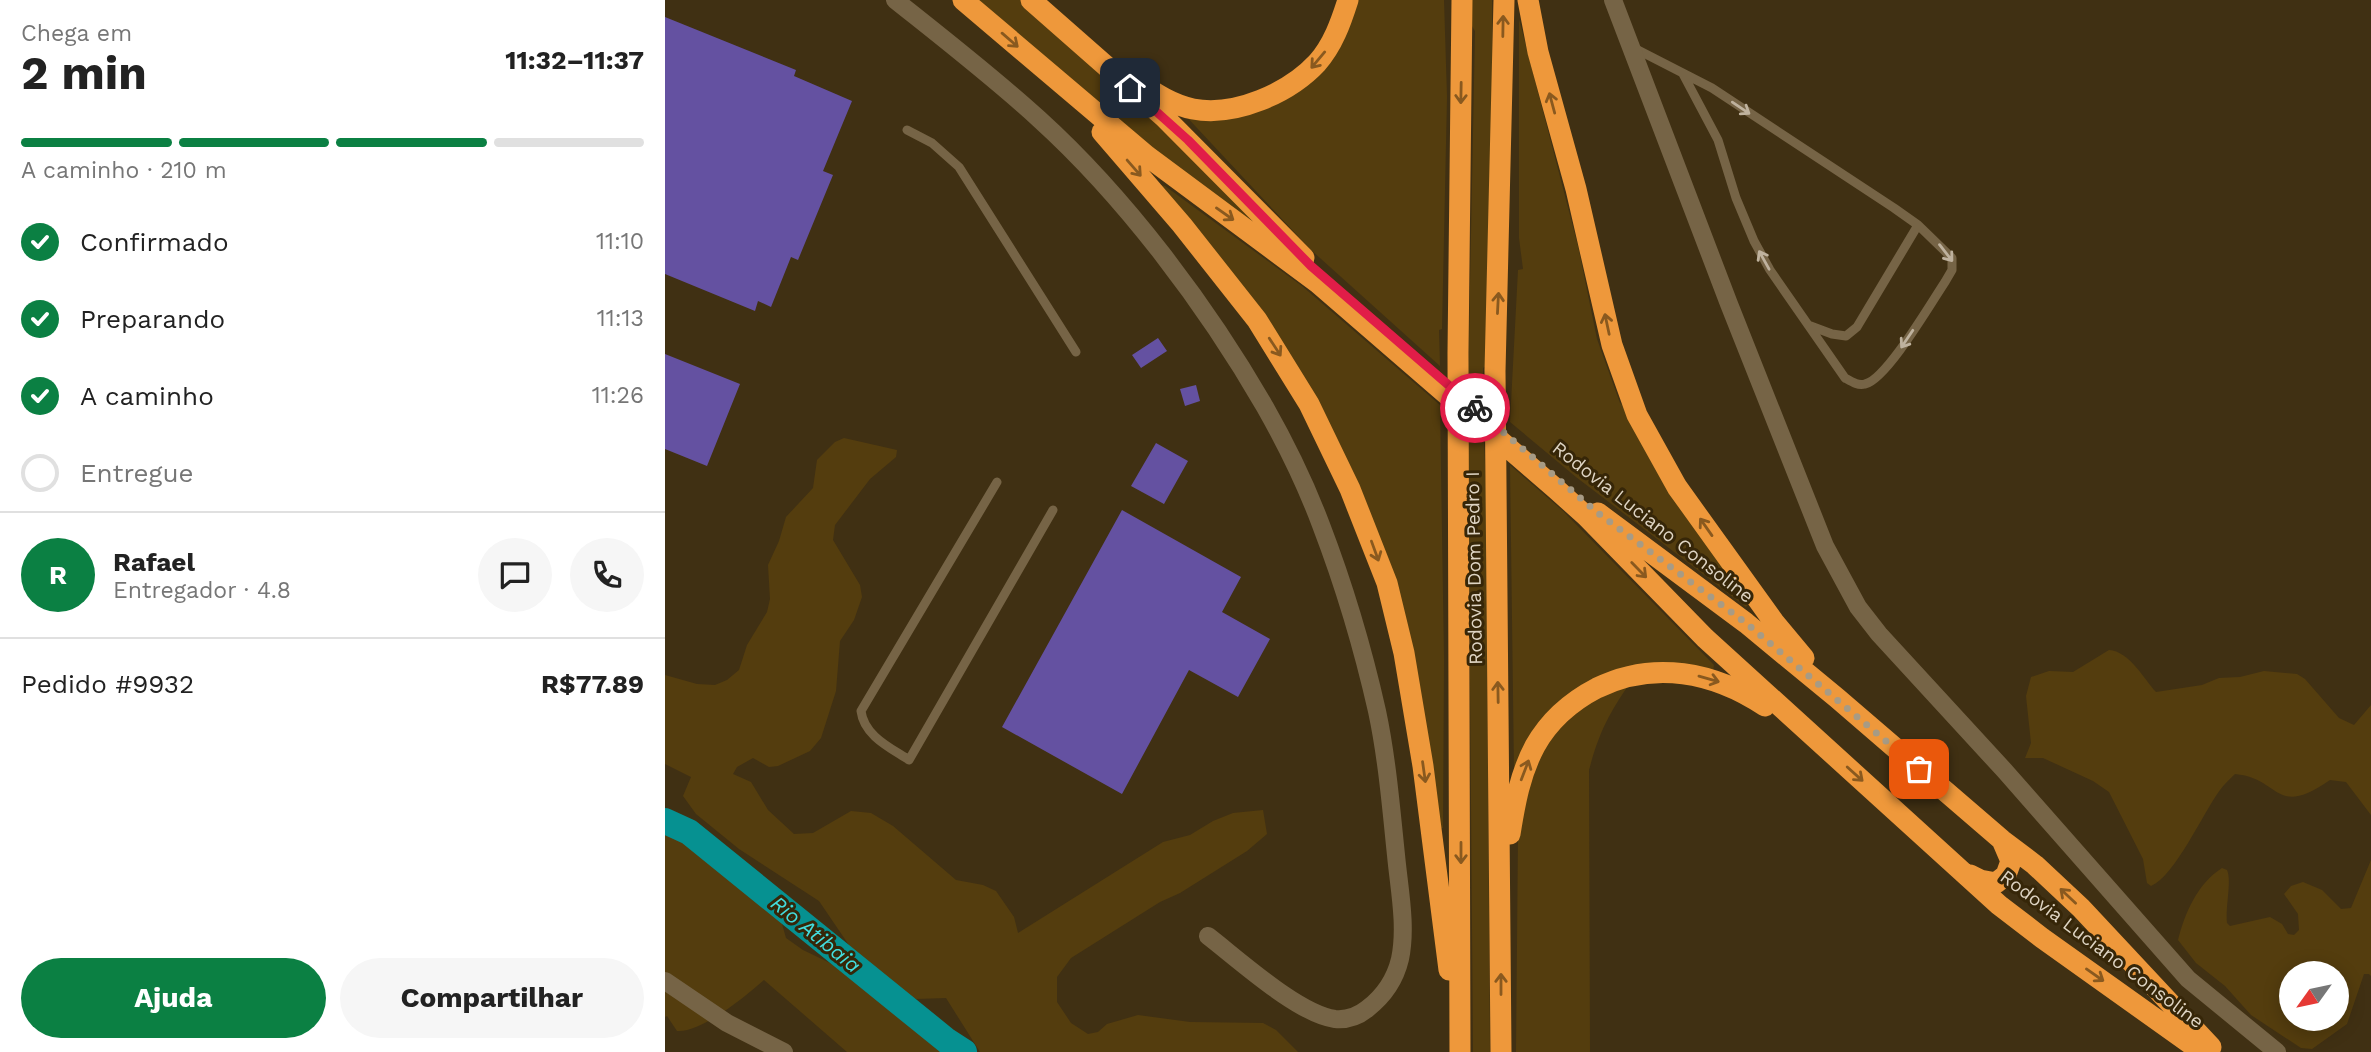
<!DOCTYPE html>
<html lang="pt">
<head>
<meta charset="utf-8">
<style>
  :root { --surface:#fff; --page:#f6f6f6; --text:#222; --muted:#767676; --line:#e0e0e0; --accent:#0b8043 }
  body { margin:0; font-family:"Work Sans",sans-serif; background:var(--page); color:var(--text); height:100vh; display:flex; flex-direction:column; font-size:26px; white-space:nowrap }
  * { box-sizing:border-box; margin:0 }
  p { font-size:23px; color:var(--muted) }
  .icon { flex:none; width:38px; height:38px; fill:none; stroke:currentColor; stroke-width:2; stroke-linecap:round; stroke-linejoin:round }
  .map { position:relative; flex:1; overflow:hidden }
  .drawer { display:flex; flex-direction:column; background:var(--surface); width:665px }
  .drawer>* { flex:none }
  .needle { width:46px; rotate:237deg }
  .fabs { position:absolute; left:1614px; top:961px; display:grid; gap:14px }
  .fabs a { display:grid; place-items:center; width:70px; height:70px; border-radius:50%; background:var(--surface); box-shadow:0 4px 18px #0003; font-size:35px }
  .pin { position:absolute; display:grid; place-items:center; width:60px; height:60px; color:#fff; margin:-30px; border-radius:14px; box-shadow:0 4px 10px #0006 }
  .courier { position:absolute; display:grid; place-items:center; width:70px; height:70px; margin:-35px; border:5px solid #e11d48; border-radius:50%; background:#fff; color:#222; box-shadow:0 2px 9px #0007 }
  .headline em { font-style:normal; font-weight:700 }
  .headline div { display:flex; flex-direction:column-reverse }
  .headline { display:flex; align-items:center; justify-content:space-between; height:119px; padding:0 21px }
  h1 { font-size:46px; font-weight:700; line-height:52px }
  .bar { display:grid; grid-template-columns:repeat(4,1fr); gap:10px 7px; align-content:center; height:84px; padding:0 21px }
  .bar i { height:9px; border-radius:5px; background:var(--line) }
  .bar .on { background:var(--accent) }
  .bar p { grid-column:span 4 }
  .line { display:flex; align-items:center; gap:18px; padding:0 21px; border-top:2px solid var(--line) }
  .line div { flex:1 }
  .round { display:grid; place-items:center; flex:none; width:74px; height:74px; border-radius:37px; background:var(--page) }
  ol { padding:0 21px; list-style:none }
  li { display:flex; align-items:center; gap:21px; height:77px }
  li p { margin-inline-start:auto }
  li .icon { padding:7px; border-radius:50%; background:var(--accent); color:#fff; stroke-width:4 }
  li:last-child { color:var(--muted) }
  li i { width:38px; height:38px; border:4px solid var(--line); border-radius:50% }
  .button { display:flex; gap:14px; margin-top:auto; padding:14px 21px }
  .button a { flex:1; height:80px; border-radius:42px; background:var(--accent); color:#fff; font-size:28px; font-weight:700; line-height:80px; text-align:center }
  .button a+a { background:var(--page); color:var(--text) }
  main { display:flex; flex:1; min-height:0 }
  .map>svg:first-child { display:block }
  .green { fill:#543d0e; fill-rule:evenodd }
  .lines { fill:none; stroke-linecap:round; stroke-linejoin:round }
  .river { stroke:#069191; stroke-width:26 }
  .building { fill:#6451a1 }
  .lane { stroke:#766446; stroke-width:9 }
  .street { stroke:#766446; stroke-width:18 }
  .highway { stroke:#ee983b; stroke-width:21 }
  .oneway { stroke:#89591f }
  .oneway2 { stroke:#bfb29e }
  .done { stroke:#a79b85; stroke-width:7; stroke-dasharray:0 12.6 }
  .route { stroke:#e11d48; stroke-width:9 }
  .labels { text-anchor:middle; dominant-baseline:central; stroke-width:6; stroke-linejoin:round; paint-order:stroke }
  .street-label { font-size:19px; fill:#ded4c3; stroke:#362608 }
  .water-label { font-size:21px; font-style:italic; fill:#43dcdd; stroke:#362608 }
</style>
</head>
<body>
<main>
<section class="drawer">
<div class="headline"><div><h1>2 min</h1><p>Chega em</p></div><em>11:32–11:37</em></div>
<div class="bar"><i class="on"></i><i class="on"></i><i class="on"></i><i></i><p>A caminho · 210 m</p></div>
<ol>
<li><svg class="icon" aria-label="check" viewBox="0 0 24 24"><path d="M5 12l5 5 9-10"/></svg>Confirmado<p>11:10</p></li>
<li><svg class="icon" aria-label="check" viewBox="0 0 24 24"><path d="M5 12l5 5 9-10"/></svg>Preparando<p>11:13</p></li>
<li><svg class="icon" aria-label="check" viewBox="0 0 24 24"><path d="M5 12l5 5 9-10"/></svg>A caminho<p>11:26</p></li>
<li><i></i>Entregue</li>
</ol>
<div class="line" style="height:126px"><b class="round" style="background:var(--accent);color:#fff">R</b><div><b>Rafael</b><p>Entregador · 4.8</p></div><a class="round"><svg class="icon" aria-label="chat" viewBox="0 0 24 24"><path d="M4 5h16v11H9l-5 4z"/></svg></a><a class="round"><svg class="icon" aria-label="phone" viewBox="0 0 24 24"><path d="M5 4h4l2 5-3 2q2 4 5 5l2-3 5 2v4C11 20 4 13 5 4z"/></svg></a></div>
<div class="line" style="height:91px"><div>Pedido #9932</div><b>R$77.89</b></div>
<div class="button"><a>Ajuda</a><a>Compartilhar</a></div>
</section>
<div class="map">
<svg width="1706" height="1052" viewBox="0 0 1706 1052">
  <rect width="100%" height="100%" fill="#403013"/>
  <!-- green -->
  <path class="green" d="M309 0H356L471 100 598 227 597 233 538 190Z
    M690 0H779L782 97 777 329 774 330 775 366 645 249 518 113 614 98Z
    M806 0H827L828 133 822 365 818 368V400L803 388 810 31 805 23Z
    M854 19 913 246 932 339 955 403 960 407 1085 602 1081 607 911 477 845 422 853 270 858 269 854 238Z
    M491 184 500 186 637 286 775 405 779 659 778 828 774 829 757 718 673 446Z
    M803 429 819 442 821 486 825 1052H808Z
    M179 438 232 450 231 457 205 479 170 525 168 540 195 585 197 597 189 620 175 641 171 691 156 738 145 751 113 766 104 767 88 758 72 767 68 774 86 782 103 810 129 834 148 833 186 811 206 813 228 826 291 880 318 885 331 891 349 917 353 933 498 842 525 835 548 821 568 813 598 810 602 834 582 851 515 893 495 902 406 958 392 977V1002L406 1023 423 1034 433 1032 442 1024 473 1015 525 1022 598 1023 611 1030 633 1052H315L281 998 251 999 235 992 190 954 154 901 74 849 31 814 18 796 26 777 0 764V675L32 684 50 685 62 680 74 670 82 645 102 612 105 599 103 565 114 541 121 517 148 488 152 460 170 442Z
    M845 465 898 511 1049 665 1048 671 956 672 849 771Z
    M1444 650C1464 651 1479 679 1491 692L1537 685 1554 678 1575 677 1599 671 1632 674 1640 679 1674 718 1689 725 1706 705V815L1681 782 1665 780C1609 819 1616 778 1570 774 1565 779 1559 784 1555 790 1538 813 1510 876 1486 886L1482 883 1478 859 1444 792 1428 781 1378 758H1360L1366 743 1361 696 1366 677 1384 671 1408 672Z
    M965 683C943 715 934 733 924 770L925 1052H851L853 837 869 766 891 729 924 701Z
    M0 828 39 851 76 878 117 924 121 938 138 950 186 973 229 999 285 1052H182L99 980C81 996 36 1033 12 1031L2 1016 0 1017Z
    M1706 860V976L1704 974H1699L1682 1024 1647 1049 1636 1048 1586 1015 1560 986 1531 963 1513 940C1520 913 1532 884 1557 868L1562 870C1567 881 1560 908 1562 923L1565 926 1605 917 1617 924 1623 934 1629 935 1634 930 1633 914 1619 894 1626 886 1638 882 1657 890 1676 909 1686 908ZM1626 973H1671V1018H1626Z"/>
  <g class="lines">
    <!-- river -->
    <path class="river" d="M0 821 24 832 282 1041 299 1052"/>
  </g>
  <!-- building -->
  <path class="building" d="M0 17 131 70 129 76 187 101 158 171 168 175 133 260 126 257 106 307 93 301 90 311 0 274Z
    M493 338 502 351 476 368 467 355Z
    M0 354 75 384 42 466 0 449Z
    M531 385 535 401 520 406 515 389Z
    M491 443 523 461 499 504 466 486Z
    M457 510 576 577 557 612 605 639 573 697 524 670 457 794 337 727Z"/>
  <g class="lines">
    <!-- lane -->
    <path class="lane" d="M967 47 1047 88 1229 208 1253 225 1287 258V270L1280 282C1266 303 1221 380 1200 384 1193 386 1187 382 1180 378L1105 270 1089 241 1071 198 1053 140 1018 74
      M242 130 267 143 294 167 411 352
      M1143 325 1167 334 1181 336 1192 327 1253 225
      M332 482 196 711C199 736 226 748 244 760L388 510"/>
    <!-- street -->
    <path class="street" d="M230 0C279 39 328 77 374 119 460 197 542 306 600 407 621 444 641 485 656 525 679 585 698 649 712 711 722 758 726 807 731 855 734 888 742 926 735 959 730 980 719 996 702 1009 692 1017 682 1020 670 1019 633 1014 573 959 543 936
      M948 0 1064 304 1160 546 1193 607 1214 634 1339 770 1523 979 1612 1052
      M0 981 62 1023 119 1052"/>
    <!-- highway -->
    <path class="highway" d="M298 0 482 156 653 283 891 489 921 516 1040 638 1334 905 1377 938 1537 1052
      M366 0 499 117 639 258
      M863 0 873 52 911 189 947 345 972 415 1012 487 1109 622 1139 658
      M475 83C491 94 508 105 528 109 570 117 624 93 652 63 668 45 676 22 683 0
      M437 132 517 225 592 320 644 404 685 489 722 583 739 653 758 766 784 970
      M933 513 1081 623 1172 698 1337 840 1370 865 1416 908 1546 1047
      M845 834C850 803 855 774 870 746 884 721 907 701 932 688 989 660 1049 672 1100 706
      M1305 875 1315 880 1331 883 1341 875 1346 861 1337 840
      M795 1052 793 353 797 0
      M836 1052 830 371 839 0"/>
  </g>
  <!-- one-way arrows -->
  <defs><path id="oneway-shaft" d="M-6 0H5M1.5-3L5.5 0L1.5 3" fill="none" stroke-width="1.6" stroke-linecap="round" stroke-linejoin="round" transform="scale(1.75)"/></defs>
  <g class="oneway">
    <use href="#oneway-shaft" transform="translate(838 26) rotate(-89)"/>
    <use href="#oneway-shaft" transform="translate(345 40) rotate(41)"/>
    <use href="#oneway-shaft" transform="translate(653 60) rotate(130)"/>
    <use href="#oneway-shaft" transform="translate(796 93) rotate(91)"/>
    <use href="#oneway-shaft" transform="translate(887 103) rotate(-105)"/>
    <use href="#oneway-shaft" transform="translate(469 168) rotate(49)"/>
    <use href="#oneway-shaft" transform="translate(560 214) rotate(35)"/>
    <use href="#oneway-shaft" transform="translate(833 303) rotate(-87)"/>
    <use href="#oneway-shaft" transform="translate(942 324) rotate(-102)"/>
    <use href="#oneway-shaft" transform="translate(610 347) rotate(57)"/>
    <use href="#oneway-shaft" transform="translate(1041 527) rotate(-125)"/>
    <use href="#oneway-shaft" transform="translate(710 551) rotate(70)"/>
    <use href="#oneway-shaft" transform="translate(974 570) rotate(46)"/>
    <use href="#oneway-shaft" transform="translate(1044 679) rotate(16)"/>
    <use href="#oneway-shaft" transform="translate(833 692) rotate(-91)"/>
    <use href="#oneway-shaft" transform="translate(860 770) rotate(-69)"/>
    <use href="#oneway-shaft" transform="translate(759 772) rotate(82)"/>
    <use href="#oneway-shaft" transform="translate(1190 774) rotate(42)"/>
    <use href="#oneway-shaft" transform="translate(796 853) rotate(90)"/>
    <use href="#oneway-shaft" transform="translate(1403 896) rotate(-137)"/>
    <use href="#oneway-shaft" transform="translate(1430 975) rotate(35)"/>
    <use href="#oneway-shaft" transform="translate(836 984) rotate(-90)"/>
  </g>
  <g class="oneway2">
    <use href="#oneway-shaft" transform="translate(1076 108) rotate(34)"/>
    <use href="#oneway-shaft" transform="translate(1281 253) rotate(52)"/>
    <use href="#oneway-shaft" transform="translate(1099 260) rotate(-119)"/>
    <use href="#oneway-shaft" transform="translate(1242 339) rotate(124)"/>
  </g>
  <g class="lines">
    <!-- done -->
    <path class="done" d="M810 408 933 513 1081 623 1254 769"/>
    <!-- route -->
    <path class="route" d="M465 88 523 140 646 266 810 408"/>
  </g>
  <g class="labels">
    <!-- street labels -->
    <g class="street-label">
      <text transform="translate(988 522) rotate(38)">Rodovia Luciano Consoline</text>
      <text transform="translate(809 568) rotate(-91)">Rodovia Dom Pedro I</text>
      <text transform="translate(1437 949) rotate(37)">Rodovia Luciano Consoline</text>
    </g>
    <!-- water labels -->
    <g class="water-label">
      <text transform="translate(151 934) rotate(39)">Rio Atibaia</text>
    </g>
  </g>
</svg>
<div class="fabs">
<a><svg class="needle" viewBox="-14 -14 28 28"><path d="M0-13l5 13h-10z" fill="#e53935"/><path d="M0 13l5-13h-10z" fill="#767676"/></svg></a>
</div>
<div class="pin" style="left:1254px;top:769px;background:#ea580c"><svg class="icon" aria-label="bag" viewBox="0 0 24 24"><path d="M5 8h14l-1 12H6zM9 8a3 3 0 0 1 6 0"/></svg></div>
<div class="pin" style="left:465px;top:88px;background:#1f2937"><svg class="icon" aria-label="home" viewBox="0 0 24 24"><path d="M3 11l9-7 9 7M6 9v11h12V9"/></svg></div>
<div class="courier" style="left:810px;top:408px"><svg class="icon" aria-label="bike" viewBox="0 0 24 24"><circle cx="6" cy="16" r="4"/><circle cx="18" cy="16" r="4"/><path d="M6 16l4-8h5l3 8M10 8l3 8H6M13 5h3"/></svg></div>
</div>
</main>
</body>
</html>
